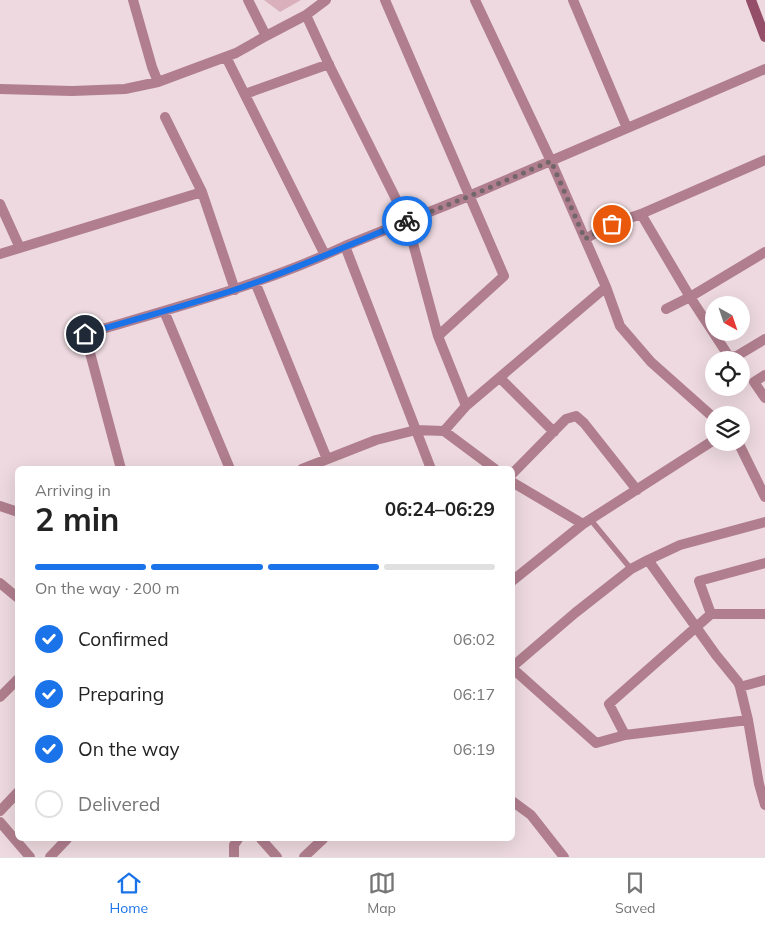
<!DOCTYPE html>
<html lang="en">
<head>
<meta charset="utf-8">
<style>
  :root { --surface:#fff; --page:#f2f2f2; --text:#222; --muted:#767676; --line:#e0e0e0; --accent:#1a73e8 }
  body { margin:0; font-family:Mulish,sans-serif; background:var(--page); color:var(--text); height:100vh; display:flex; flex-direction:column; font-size:19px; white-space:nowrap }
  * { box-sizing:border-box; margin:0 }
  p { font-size:16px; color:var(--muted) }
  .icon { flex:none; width:28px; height:28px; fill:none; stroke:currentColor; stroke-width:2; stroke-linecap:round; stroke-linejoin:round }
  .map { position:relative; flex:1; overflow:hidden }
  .panel { position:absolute; left:15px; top:466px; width:500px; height:375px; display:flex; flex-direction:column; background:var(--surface); border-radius:8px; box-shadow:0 5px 20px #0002 }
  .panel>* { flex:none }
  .needle { width:32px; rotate:140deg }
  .controls { position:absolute; left:705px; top:296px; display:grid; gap:10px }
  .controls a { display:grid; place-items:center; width:45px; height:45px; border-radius:50%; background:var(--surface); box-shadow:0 5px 20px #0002; font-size:25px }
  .pin { position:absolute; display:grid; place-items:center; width:42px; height:42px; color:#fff; margin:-21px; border:2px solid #fff; border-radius:50%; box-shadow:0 1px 5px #0007 }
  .courier { position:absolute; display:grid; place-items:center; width:50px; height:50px; margin:-25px; border:4px solid #1a73e8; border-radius:50%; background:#fff; color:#222; box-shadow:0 1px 6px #0007 }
  .headline em { font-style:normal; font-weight:700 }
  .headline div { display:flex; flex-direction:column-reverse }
  .headline { display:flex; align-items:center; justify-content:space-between; height:85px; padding:0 20px }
  h1 { font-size:32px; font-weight:700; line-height:38px }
  .bar { display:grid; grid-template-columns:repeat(4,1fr); gap:8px 5px; align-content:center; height:60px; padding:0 20px }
  .bar i { height:6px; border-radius:4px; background:var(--line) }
  .bar .current { background:var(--accent) }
  .bar p { grid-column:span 4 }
  ol { padding:0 20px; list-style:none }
  li { display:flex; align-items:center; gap:15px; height:55px }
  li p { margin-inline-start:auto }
  li .icon { padding:5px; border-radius:50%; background:var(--accent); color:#fff; stroke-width:4 }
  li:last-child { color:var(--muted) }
  li i { width:28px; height:28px; border:2px solid var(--line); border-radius:50% }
  .tabs { display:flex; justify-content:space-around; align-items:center; height:70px; border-top:1px solid var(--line); background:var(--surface); font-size:14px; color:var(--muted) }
  .tabs a { display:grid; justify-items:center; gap:2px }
  .tabs .current { color:var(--accent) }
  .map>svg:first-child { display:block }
  .park { fill:#d9b0bc }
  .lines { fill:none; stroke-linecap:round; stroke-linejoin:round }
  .lane { stroke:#b07e8e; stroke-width:5.5 }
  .street { stroke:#b07e8e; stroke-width:10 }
  .secondary { stroke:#944e67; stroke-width:10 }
  .done { stroke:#726669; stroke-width:5; stroke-dasharray:0 9 }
  .route { stroke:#1a73e8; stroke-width:6 }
</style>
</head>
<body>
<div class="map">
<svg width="765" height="857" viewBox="0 0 765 857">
  <rect width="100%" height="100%" fill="#edd9df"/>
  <!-- park -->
  <path class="park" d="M264 0H301L280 12Z"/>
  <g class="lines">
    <!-- lane -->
    <path class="lane" d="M590 519 631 569"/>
    <!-- street -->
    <path class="street" d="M133 0 152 67 158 82
      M248 0 266 36
      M385 0 504 276 438 336
      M475 0 551 161 606 287 620 326 651 362 714 418
      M573 0 627 128
      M306 15 330 67 407 221 438 336 466 406
      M226 57 325 255
      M0 89 72 91 125 89 158 82 236 53 266 36 306 15 326 0
      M245 94 329 64
      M165 117 202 192 235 290
      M0 204 20 248
      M641 214 690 297 728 355 735 357 765 339
      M585 239 612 224 641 214 765 160
      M345 246 431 469
      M0 254 202 192
      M255 282 327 459
      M666 309 690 297 765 252
      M164 311 230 469
      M765 375 754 382 765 398
      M500 378 554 432
      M444 431 495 469
      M738 442 765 497
      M121 469 85 334C173 308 262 285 345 246L469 196 765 69
      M302 469 376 440 416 430 444 431 466 406 606 287
      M512 474 566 419 576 416 584 423 637 490
      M512 482 583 524
      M0 506 18 512
      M648 560 716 655 738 682 740 687 748 720 759 784 765 805
      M512 581 583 524 714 440
      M0 583 18 598
      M711 614 699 581 765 563
      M512 667 575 613 631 569 648 560 680 545 765 522
      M512 668 596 743 625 735 748 720
      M740 687 765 680
      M0 697 18 679
      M625 735 609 704 711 614H765
      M512 801 531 815 564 857
      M0 811 18 792
      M0 822 30 857
      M261 839 277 857
      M50 857 67 839
      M234 857V845L238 839
      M304 857 323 839"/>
    <!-- secondary -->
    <path class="secondary" d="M751 0 765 37"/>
  </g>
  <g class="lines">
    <!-- done -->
    <path class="done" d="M407 221 470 196 551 161 585 239 612 224"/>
    <!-- route -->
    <path class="route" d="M85 334C135 319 185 306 234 290 293 271 350 244 407 221"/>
  </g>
</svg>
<div class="controls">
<a><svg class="needle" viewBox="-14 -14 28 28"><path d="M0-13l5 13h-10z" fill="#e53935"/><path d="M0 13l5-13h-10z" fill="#767676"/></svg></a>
<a><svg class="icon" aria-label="locate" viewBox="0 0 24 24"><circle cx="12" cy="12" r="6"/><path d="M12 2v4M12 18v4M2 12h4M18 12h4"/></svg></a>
<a><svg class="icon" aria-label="layers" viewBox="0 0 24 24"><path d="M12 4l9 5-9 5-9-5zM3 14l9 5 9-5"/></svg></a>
</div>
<div class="pin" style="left:612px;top:224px;background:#ea580c"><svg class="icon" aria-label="bag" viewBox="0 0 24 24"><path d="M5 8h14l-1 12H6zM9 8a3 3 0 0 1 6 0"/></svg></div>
<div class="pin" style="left:85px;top:334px;background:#1f2937"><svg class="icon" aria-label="home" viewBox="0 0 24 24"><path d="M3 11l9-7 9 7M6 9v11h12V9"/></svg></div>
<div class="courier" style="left:407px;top:221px"><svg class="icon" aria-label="bike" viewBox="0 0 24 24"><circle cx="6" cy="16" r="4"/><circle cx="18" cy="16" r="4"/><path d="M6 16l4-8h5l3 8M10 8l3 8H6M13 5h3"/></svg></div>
<section class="panel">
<div class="headline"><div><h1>2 min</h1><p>Arriving in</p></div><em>06:24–06:29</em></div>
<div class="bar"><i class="current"></i><i class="current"></i><i class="current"></i><i></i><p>On the way · 200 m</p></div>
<ol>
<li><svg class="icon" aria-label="check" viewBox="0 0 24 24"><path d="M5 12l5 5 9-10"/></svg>Confirmed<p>06:02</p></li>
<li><svg class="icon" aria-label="check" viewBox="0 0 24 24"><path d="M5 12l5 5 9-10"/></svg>Preparing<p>06:17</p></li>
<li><svg class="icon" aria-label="check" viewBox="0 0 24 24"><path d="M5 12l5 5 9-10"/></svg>On the way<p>06:19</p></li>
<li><i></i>Delivered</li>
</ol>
</section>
</div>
<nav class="tabs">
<a class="current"><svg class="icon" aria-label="home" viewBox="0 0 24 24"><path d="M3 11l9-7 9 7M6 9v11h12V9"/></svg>Home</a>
<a><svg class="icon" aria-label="map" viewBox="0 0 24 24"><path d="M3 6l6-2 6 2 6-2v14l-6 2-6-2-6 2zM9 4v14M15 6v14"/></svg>Map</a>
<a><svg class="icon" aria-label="saved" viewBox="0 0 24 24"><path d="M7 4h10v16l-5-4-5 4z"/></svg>Saved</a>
</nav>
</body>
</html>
